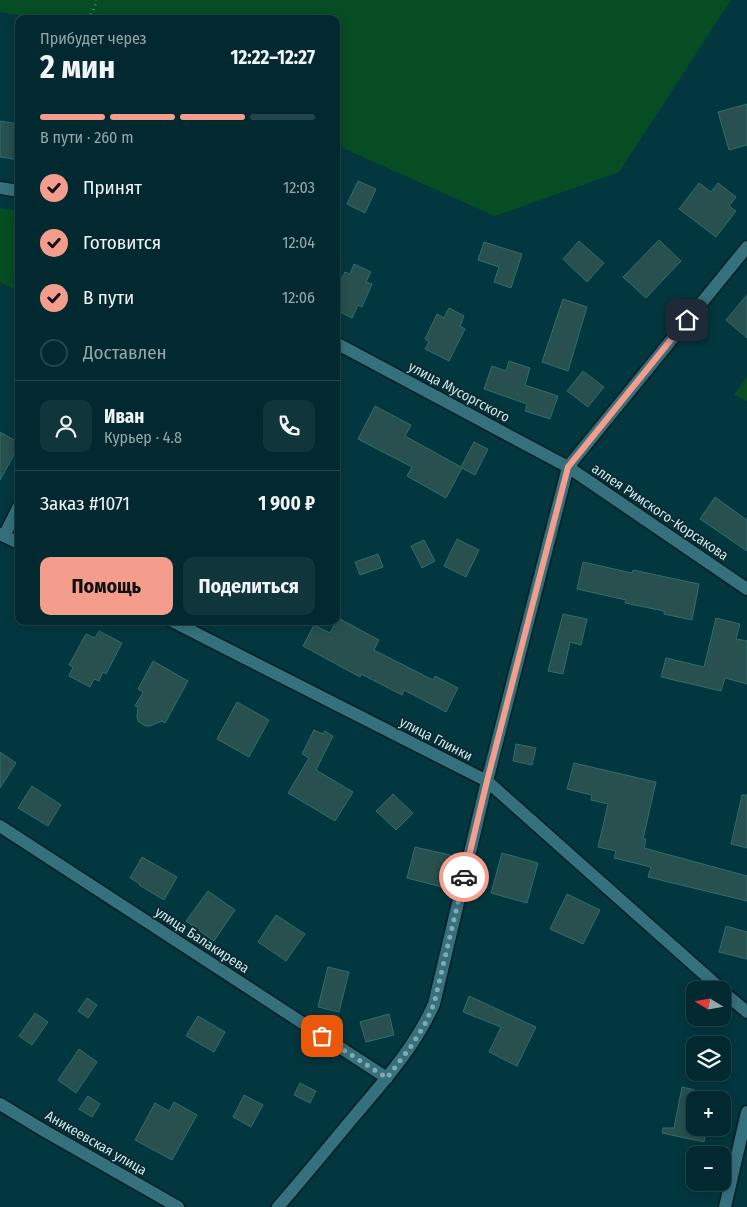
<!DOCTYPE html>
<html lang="ru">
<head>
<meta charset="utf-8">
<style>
  :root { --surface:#02292f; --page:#10353b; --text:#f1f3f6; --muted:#96a6aa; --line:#23454b; --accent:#f49d8d }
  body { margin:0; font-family:"Fira Sans Condensed",sans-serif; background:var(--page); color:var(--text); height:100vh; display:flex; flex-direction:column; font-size:19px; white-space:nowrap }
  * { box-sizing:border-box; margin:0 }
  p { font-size:16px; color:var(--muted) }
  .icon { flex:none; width:28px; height:28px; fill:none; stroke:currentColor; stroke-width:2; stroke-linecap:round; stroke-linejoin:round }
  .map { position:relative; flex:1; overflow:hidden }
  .side { position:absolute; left:15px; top:15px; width:325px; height:610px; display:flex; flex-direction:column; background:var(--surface); border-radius:10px; box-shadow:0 2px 12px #0003,0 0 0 1px var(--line) }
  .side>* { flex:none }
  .needle { width:32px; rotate:281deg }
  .buttons { position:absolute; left:686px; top:981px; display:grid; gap:10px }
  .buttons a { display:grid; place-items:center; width:45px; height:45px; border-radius:10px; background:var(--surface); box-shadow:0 2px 12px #0003,0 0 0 1px var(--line); font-size:25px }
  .pin { position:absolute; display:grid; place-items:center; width:42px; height:42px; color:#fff; margin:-21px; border-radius:10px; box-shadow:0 2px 8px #0006 }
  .courier { position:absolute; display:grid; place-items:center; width:50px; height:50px; margin:-25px; border:4px solid #f49d8d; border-radius:50%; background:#fff; color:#222; box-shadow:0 1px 6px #0007 }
  .summary em { font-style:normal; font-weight:700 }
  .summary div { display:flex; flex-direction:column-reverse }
  .summary { display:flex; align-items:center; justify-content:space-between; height:85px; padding:0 25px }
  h1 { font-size:32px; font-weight:700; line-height:38px }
  .bar { display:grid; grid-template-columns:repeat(4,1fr); gap:8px 5px; align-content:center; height:60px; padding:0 25px }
  .bar i { height:6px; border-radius:4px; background:var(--line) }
  .bar .current { background:var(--accent) }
  .bar p { grid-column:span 4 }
  .line { display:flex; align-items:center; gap:12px; padding:0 25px; border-top:1px solid var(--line) }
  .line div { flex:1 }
  .round { display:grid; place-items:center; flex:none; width:52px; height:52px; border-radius:10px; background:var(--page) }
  ol { padding:0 25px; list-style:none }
  li { display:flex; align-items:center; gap:15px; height:55px }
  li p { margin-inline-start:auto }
  li .icon { padding:5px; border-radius:50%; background:var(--accent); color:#111; stroke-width:4 }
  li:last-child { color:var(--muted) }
  li i { width:28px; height:28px; border:2px solid var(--line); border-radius:50% }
  .button { display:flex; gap:10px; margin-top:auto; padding:10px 25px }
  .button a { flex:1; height:58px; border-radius:10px; background:var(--accent); color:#111; font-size:20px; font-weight:700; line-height:58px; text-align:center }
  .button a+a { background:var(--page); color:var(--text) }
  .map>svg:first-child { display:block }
  .green { fill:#064d23 }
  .building { fill:#27504e; stroke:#2f6e6b }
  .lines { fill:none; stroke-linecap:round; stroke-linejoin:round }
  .minor-casing { stroke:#001d22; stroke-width:15 }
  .path { stroke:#5d878e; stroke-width:2.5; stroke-dasharray:1 4; stroke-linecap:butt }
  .minor { stroke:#35717c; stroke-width:12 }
  .done { stroke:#84aab1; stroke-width:5; stroke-dasharray:0 9 }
  .route { stroke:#f49d8d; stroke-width:6 }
  .labels { text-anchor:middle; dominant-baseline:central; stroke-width:4; stroke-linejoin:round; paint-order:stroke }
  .street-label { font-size:14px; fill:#cae8ee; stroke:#0a2b31 }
</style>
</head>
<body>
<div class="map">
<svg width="747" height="1207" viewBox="0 0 747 1207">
  <rect width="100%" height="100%" fill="#03373f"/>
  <!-- green -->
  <path class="green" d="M0 0H731L619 172 495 216 336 145V19H39L0 12Z
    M0 208 19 211V292L0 282Z
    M747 376V401L734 395Z"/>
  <!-- building -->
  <path class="building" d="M747 104V145L729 150 718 112Z
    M0 121 19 124V160L0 157Z
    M358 181 376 189 365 213 347 204Z
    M699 183 711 192 718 183 736 197 729 206 736 211 716 237 679 209Z
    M659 240 681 261 646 298 623 277Z
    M579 241 604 263 587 282 563 259Z
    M484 242 522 254 511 288 494 282 499 267 478 260Z
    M354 264 371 272 366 282 372 284 362 307 358 305 352 318 336 310V291L345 272 350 274Z
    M747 295V338L726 320Z
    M563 299 587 307 568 371 542 362Z
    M449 308 464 316 460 326 465 329 449 361 425 349 429 342 425 339 437 314 444 318Z
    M509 361 530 368 525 385 558 396 550 419 525 411 527 404 484 389 492 366 506 371Z
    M583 371 604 387 588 407 567 391Z
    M375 406 411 425 405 436 461 467 474 442 488 449 475 475 462 468 446 498 407 476 412 467 358 439Z
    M0 432 19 443V446L0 480Z
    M715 497 747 520V551L700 519Z
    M457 539 479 550 466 577 444 566Z
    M424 540 435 561 422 568 411 546Z
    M378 554 383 567 360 575 355 562Z
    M583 562 632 573 633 570 699 584 692 620 664 614V611L625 603 626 600 577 589Z
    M563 614 587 619 581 645 570 642 563 674 548 671Z
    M338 618 379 640 374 650 433 680 435 676 458 688 446 712 404 690 402 695 361 674 360 677 303 646 314 625 330 633Z
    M716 618 740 624 736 639 747 641V684L725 678 721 691 661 677 666 658 704 667Z
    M99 631 122 643 106 674 103 672 99 681 94 679 90 687 69 676 73 667 69 665 86 634 95 638Z
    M153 661 188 681 165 723 162 721 150 726H145L138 721 137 717 138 707 135 706 143 692 138 689Z
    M237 702 269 720 249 757 217 739Z
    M314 730 323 734 325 731 333 736 316 770 353 792 335 821 288 793 309 758 302 754Z
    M516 744 536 748 532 765 513 761Z
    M0 752 16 763 0 788Z
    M574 763 656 782 643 839H646L644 848 747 876V901L648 877 651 867 614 858 616 851 598 847 608 804 591 800 592 795 567 789Z
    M32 786 61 805 48 826 18 808Z
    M393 794 413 813 396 830 376 811Z
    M742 795H747V848L731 844Z
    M415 847 450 855 442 887 407 878Z
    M502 853 538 863 527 903 491 893Z
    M142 857 177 877 164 900 139 885 140 884 130 878Z
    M208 891 235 910 214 941 186 921Z
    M567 894 600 910 583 944 550 929Z
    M276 915 305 934 286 961 258 942Z
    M726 926 747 932V959L719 952Z
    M328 967 349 972 339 1012 318 1007Z
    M469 996 536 1027 517 1066 489 1052 501 1027 463 1012Z
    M87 998 97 1005 88 1018 78 1011Z
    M35 1013 48 1022 32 1045 19 1036Z
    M389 1014 394 1035 366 1042 360 1022Z
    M198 1016 225 1032 214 1052 186 1036Z
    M79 1049 97 1062 76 1093 58 1080Z
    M300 1083 316 1091 310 1103 294 1095Z
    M682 1087 695 1090V1128H707L704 1142 662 1133 663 1128H674Z
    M244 1095 263 1105 251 1127 233 1117Z
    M88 1096 100 1104 92 1117 79 1109Z
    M174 1102 197 1115 172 1160 135 1140 155 1103 169 1111Z"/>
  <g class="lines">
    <defs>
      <path id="minor" d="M0 188 19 191
        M336 343 568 467 747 589
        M0 534 19 543
        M4 536 19 506
        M172 621 487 781 722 990
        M0 826 387 1078
        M722 991 747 1012
        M0 1104 43 1130 178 1207
        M278 1207C305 1176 331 1144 357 1113 386 1079 416 1045 434 1004L487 781 568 467 747 247
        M725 1207 747 1112"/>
    </defs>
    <!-- minor casing -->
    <use href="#minor" class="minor-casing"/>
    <!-- path -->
    <path class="path" d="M89 19 95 6 96 0"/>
    <!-- minor -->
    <use href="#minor" class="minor"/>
  </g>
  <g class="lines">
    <!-- done -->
    <path class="done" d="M322 1036 387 1078 412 1045 425 1024 434 1004 464 877"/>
    <!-- route -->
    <path class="route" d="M464 877 487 781 568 467 687 320"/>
  </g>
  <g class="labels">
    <!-- street labels -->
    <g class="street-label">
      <text transform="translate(459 392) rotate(28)">улица Мусоргского</text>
      <text transform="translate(660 512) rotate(34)">аллея Римского-Корсакова</text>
      <text transform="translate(436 739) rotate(27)">улица Глинки</text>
      <text transform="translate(202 940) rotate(33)">улица Балакирева</text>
      <text transform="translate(96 1143) rotate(30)">Аникеевская улица</text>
    </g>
  </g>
</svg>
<div class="buttons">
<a><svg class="needle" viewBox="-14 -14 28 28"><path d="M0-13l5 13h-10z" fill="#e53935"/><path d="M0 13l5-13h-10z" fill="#96a6aa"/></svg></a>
<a><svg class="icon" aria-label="layers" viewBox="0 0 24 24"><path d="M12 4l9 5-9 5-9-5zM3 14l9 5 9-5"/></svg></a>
<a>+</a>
<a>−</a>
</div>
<div class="pin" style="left:322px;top:1036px;background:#ea580c"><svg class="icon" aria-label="bag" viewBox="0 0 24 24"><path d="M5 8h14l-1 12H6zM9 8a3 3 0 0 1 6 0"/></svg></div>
<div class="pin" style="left:687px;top:320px;background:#1f2937"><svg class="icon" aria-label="home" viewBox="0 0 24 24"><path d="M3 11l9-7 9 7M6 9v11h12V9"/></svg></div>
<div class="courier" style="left:464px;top:877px"><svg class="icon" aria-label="car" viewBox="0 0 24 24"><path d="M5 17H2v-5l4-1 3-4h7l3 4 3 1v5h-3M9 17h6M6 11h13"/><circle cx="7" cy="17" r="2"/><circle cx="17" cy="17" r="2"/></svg></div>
<section class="side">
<div class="summary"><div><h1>2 мин</h1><p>Прибудет через</p></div><em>12:22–12:27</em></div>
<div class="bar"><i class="current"></i><i class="current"></i><i class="current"></i><i></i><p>В пути · 260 m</p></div>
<ol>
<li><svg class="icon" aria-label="check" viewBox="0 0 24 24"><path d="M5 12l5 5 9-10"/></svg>Принят<p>12:03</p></li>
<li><svg class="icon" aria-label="check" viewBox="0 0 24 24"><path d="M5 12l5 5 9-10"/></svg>Готовится<p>12:04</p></li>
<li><svg class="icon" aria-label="check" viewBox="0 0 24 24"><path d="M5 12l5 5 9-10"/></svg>В пути<p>12:06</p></li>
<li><i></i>Доставлен</li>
</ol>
<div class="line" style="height:90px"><a class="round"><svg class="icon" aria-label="person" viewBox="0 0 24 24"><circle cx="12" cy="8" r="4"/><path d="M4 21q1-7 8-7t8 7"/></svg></a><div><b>Иван</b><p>Курьер · 4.8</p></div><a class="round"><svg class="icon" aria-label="phone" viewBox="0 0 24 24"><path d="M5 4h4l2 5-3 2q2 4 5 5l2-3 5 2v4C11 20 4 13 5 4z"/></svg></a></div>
<div class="line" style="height:65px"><div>Заказ #1071</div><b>1 900 ₽</b></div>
<div class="button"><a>Помощь</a><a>Поделиться</a></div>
</section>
</div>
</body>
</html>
